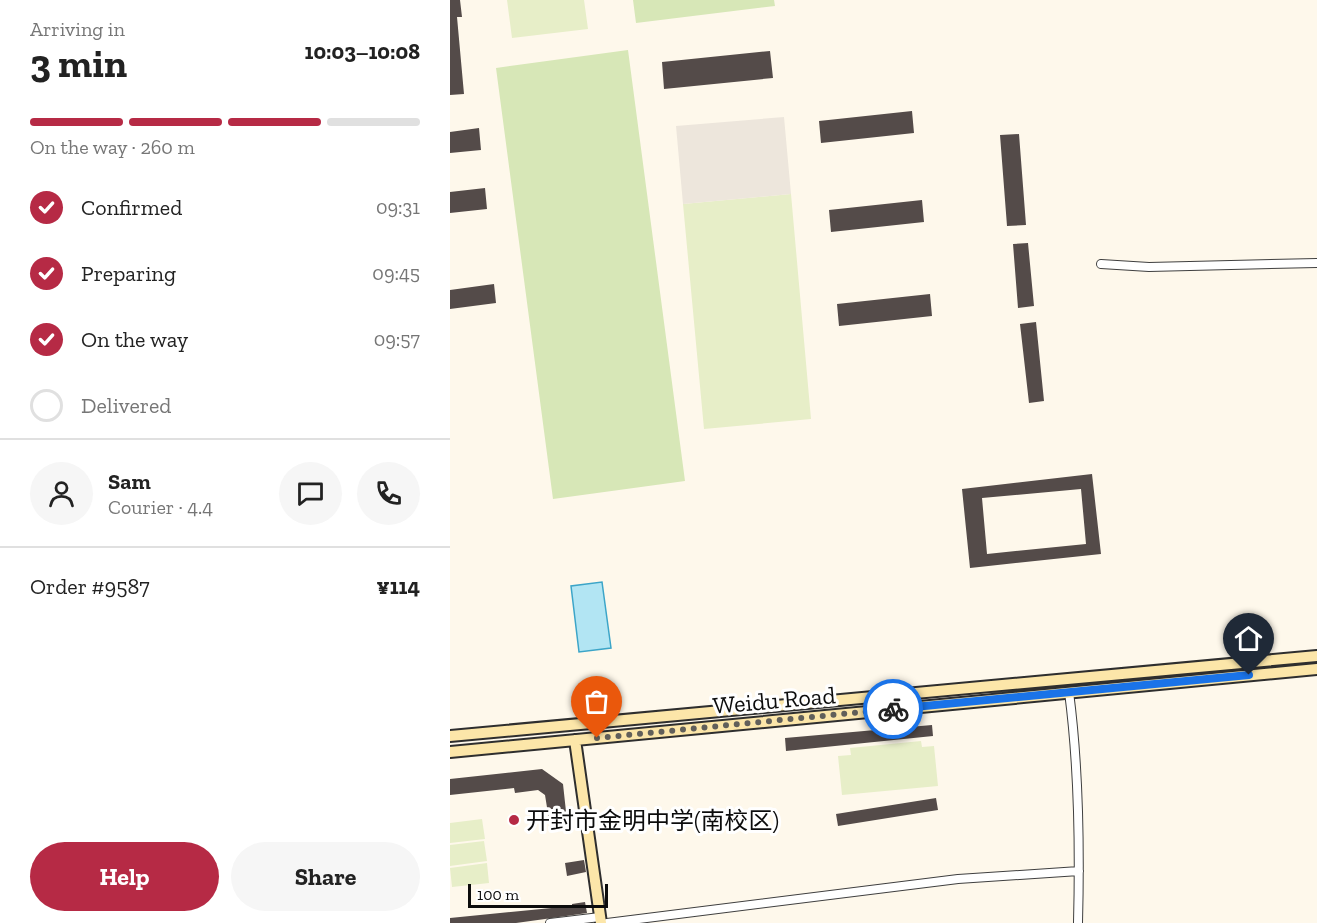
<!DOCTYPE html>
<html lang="en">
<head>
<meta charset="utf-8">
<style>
  :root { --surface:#fff; --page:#f6f6f6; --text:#222; --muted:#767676; --line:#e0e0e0; --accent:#b62a45 }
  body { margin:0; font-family:"Zilla Slab","Noto Sans SC",serif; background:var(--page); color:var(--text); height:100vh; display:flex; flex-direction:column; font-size:22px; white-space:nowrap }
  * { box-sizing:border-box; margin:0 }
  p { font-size:20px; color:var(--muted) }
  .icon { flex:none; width:33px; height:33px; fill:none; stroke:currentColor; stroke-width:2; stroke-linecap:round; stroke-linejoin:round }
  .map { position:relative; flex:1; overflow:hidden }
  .side { display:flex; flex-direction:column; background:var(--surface); width:450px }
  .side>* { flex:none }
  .scale { position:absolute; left:18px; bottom:15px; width:140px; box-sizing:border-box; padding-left:6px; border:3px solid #0c0c0c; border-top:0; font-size:16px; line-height:21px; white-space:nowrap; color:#0c0c0c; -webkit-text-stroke:4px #fff; paint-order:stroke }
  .pin { position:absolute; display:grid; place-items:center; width:51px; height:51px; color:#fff; margin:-62px -26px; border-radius:50% 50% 50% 0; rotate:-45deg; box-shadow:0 0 6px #0007 }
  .pin .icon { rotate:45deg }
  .courier { position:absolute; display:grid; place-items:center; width:60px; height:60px; margin:-30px; border:4px solid #1a73e8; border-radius:50%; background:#fff; color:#222; box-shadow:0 2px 8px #0007 }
  .head em { font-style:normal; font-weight:800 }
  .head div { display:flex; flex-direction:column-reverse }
  .head { display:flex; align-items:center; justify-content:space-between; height:102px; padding:0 30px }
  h1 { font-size:39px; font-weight:800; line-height:45px }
  .bar { display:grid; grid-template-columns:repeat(4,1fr); gap:9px 6px; align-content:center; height:72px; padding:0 30px }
  .bar i { height:8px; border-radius:4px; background:var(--line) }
  .bar .on { background:var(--accent) }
  .bar p { grid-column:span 4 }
  .line { display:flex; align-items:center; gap:15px; padding:0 30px; border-top:2px solid var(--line) }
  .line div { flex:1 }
  .round { display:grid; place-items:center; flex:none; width:63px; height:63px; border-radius:32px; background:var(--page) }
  ol { padding:0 30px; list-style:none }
  li { display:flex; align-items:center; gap:18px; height:66px }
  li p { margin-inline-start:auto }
  li .icon { padding:6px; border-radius:50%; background:var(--accent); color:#fff; stroke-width:4 }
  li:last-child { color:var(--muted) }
  li i { width:33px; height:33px; border:3px solid var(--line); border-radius:50% }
  .button { display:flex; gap:12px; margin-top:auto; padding:12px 30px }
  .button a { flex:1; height:69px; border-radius:36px; background:var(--accent); color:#fff; font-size:24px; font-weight:800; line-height:69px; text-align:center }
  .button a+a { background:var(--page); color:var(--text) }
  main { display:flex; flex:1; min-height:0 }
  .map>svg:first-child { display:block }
  .green { fill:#d7e7b7 }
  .pitch { fill:#e7eec8 }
  .plaza { fill:#ede6dc }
  .water { fill:#b2e5f3; stroke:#3ca5c8; stroke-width:1.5 }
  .building { fill:#544b49; fill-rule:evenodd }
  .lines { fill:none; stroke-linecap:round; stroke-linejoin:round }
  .street-casing { stroke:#3f3f3f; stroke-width:10 }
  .secondary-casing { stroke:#2e2e2e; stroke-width:14 }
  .street { stroke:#fff; stroke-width:8 }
  .secondary { stroke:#fce6a9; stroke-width:10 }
  .done { stroke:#615f5a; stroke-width:6; stroke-dasharray:0 10.8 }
  .route { stroke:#1a73e8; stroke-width:8 }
  .poi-dot { fill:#b62a45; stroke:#fff; stroke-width:2 }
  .labels { text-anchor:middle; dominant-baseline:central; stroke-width:6; stroke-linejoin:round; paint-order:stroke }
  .street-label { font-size:24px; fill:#0c0c0c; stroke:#fff }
  .poi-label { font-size:24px; fill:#0c0c0c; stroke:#fff; text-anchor:start }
</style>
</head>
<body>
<main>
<section class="side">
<div class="head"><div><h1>3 min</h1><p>Arriving in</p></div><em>10:03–10:08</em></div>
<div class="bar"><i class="on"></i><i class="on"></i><i class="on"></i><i></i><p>On the way · 260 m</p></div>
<ol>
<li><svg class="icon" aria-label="check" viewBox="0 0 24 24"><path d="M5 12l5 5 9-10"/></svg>Confirmed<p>09:31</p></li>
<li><svg class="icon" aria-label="check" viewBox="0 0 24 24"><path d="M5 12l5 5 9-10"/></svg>Preparing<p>09:45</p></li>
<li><svg class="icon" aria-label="check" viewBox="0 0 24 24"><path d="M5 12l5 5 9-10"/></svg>On the way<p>09:57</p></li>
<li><i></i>Delivered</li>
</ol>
<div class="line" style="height:108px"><a class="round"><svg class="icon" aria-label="person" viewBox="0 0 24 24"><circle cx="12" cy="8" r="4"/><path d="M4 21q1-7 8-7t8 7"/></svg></a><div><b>Sam</b><p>Courier · 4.4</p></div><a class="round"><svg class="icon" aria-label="chat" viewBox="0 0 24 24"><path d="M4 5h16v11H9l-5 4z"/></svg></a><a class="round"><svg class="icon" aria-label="phone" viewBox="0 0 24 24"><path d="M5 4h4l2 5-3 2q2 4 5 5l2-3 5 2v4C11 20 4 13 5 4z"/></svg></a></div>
<div class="line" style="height:78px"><div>Order #9587</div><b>¥114</b></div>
<div class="button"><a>Help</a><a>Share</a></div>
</section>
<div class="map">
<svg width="867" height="923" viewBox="0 0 867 923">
  <rect width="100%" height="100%" fill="#fef8eb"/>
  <!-- green -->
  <path class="green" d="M183 0H324L325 6 186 23Z
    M178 50 235 481 103 499 46 68Z"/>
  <!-- pitch -->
  <path class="pitch" d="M57 0H134L138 29 62 38Z
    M341 194 361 419 254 429 233 204Z
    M471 741 472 747 484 746 488 786 392 795 388 756 401 755 400 748Z
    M32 819 35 839 0 843V823Z
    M34 841 37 861 0 866V845Z
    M37 863 39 883 2 887 0 868Z"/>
  <!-- plaza -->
  <path class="plaza" d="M334 117 341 194 233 204 226 126Z"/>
  <!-- water -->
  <path class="water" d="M152 582 161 648 129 652 121 586Z"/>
  <!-- building -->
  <path class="building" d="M0 0H10L12 17H7L14 94 0 95Z
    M320 51 323 78 214 89 212 62Z
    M462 111 464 133 371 143 369 121Z
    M29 128 31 150 0 153V132Z
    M569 134 576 225 557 226 550 135Z
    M35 188 37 209 0 213V192Z
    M472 200 474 222 381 232 379 210Z
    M578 243 584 306 568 308 563 244Z
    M44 284 46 303 0 309V290Z
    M480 294 482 316 389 326 387 304Z
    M586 322 594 401 579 403 570 324Z
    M642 474 651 554 520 568 512 489ZM631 489 636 544 537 554 532 498Z
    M482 725 483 736 336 751 335 738Z
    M92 769 113 784 118 830 101 832 95 795 88 790 65 793 64 788 0 795V779Z
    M486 798 488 810 388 826 386 814Z
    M134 860 136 872 117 876 115 863Z
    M135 902 137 913 95 919 66 923H0V918L122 906V904Z"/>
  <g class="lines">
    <defs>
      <path id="street" d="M651 264 699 267 867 263
        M619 692C629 768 630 846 628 923
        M100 923 150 917
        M157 923 508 879 629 871"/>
      <path id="secondary" d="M0 736 867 656
        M125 740 151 923
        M0 752 867 669"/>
    </defs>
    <!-- street casing -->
    <use href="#street" class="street-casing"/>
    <!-- secondary casing -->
    <use href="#secondary" class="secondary-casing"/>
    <!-- street -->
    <use href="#street" class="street"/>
    <!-- secondary -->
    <use href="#secondary" class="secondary"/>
  </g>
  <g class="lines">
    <!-- done -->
    <path class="done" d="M147 738 443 709"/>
    <!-- route -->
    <path class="route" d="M443 709 799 675"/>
  </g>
  <!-- markers -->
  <circle class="poi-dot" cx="64" cy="820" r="6"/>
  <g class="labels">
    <!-- street labels -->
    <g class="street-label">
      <text transform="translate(324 700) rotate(-5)">Weidu Road</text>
    </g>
    <!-- poi labels -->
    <g class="poi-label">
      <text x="76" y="820">开封市金明中学(南校区)</text>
    </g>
  </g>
</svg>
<div class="scale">100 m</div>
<div class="pin" style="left:147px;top:738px;background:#ea580c"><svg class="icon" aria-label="bag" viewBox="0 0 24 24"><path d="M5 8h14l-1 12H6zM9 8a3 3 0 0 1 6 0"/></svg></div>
<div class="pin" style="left:799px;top:675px;background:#1f2937"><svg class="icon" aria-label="home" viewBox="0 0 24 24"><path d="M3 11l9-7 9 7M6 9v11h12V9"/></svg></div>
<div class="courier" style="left:443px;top:709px"><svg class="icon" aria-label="bike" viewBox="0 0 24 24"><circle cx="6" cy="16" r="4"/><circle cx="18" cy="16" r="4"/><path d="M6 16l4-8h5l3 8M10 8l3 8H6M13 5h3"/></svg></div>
</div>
</main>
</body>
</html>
